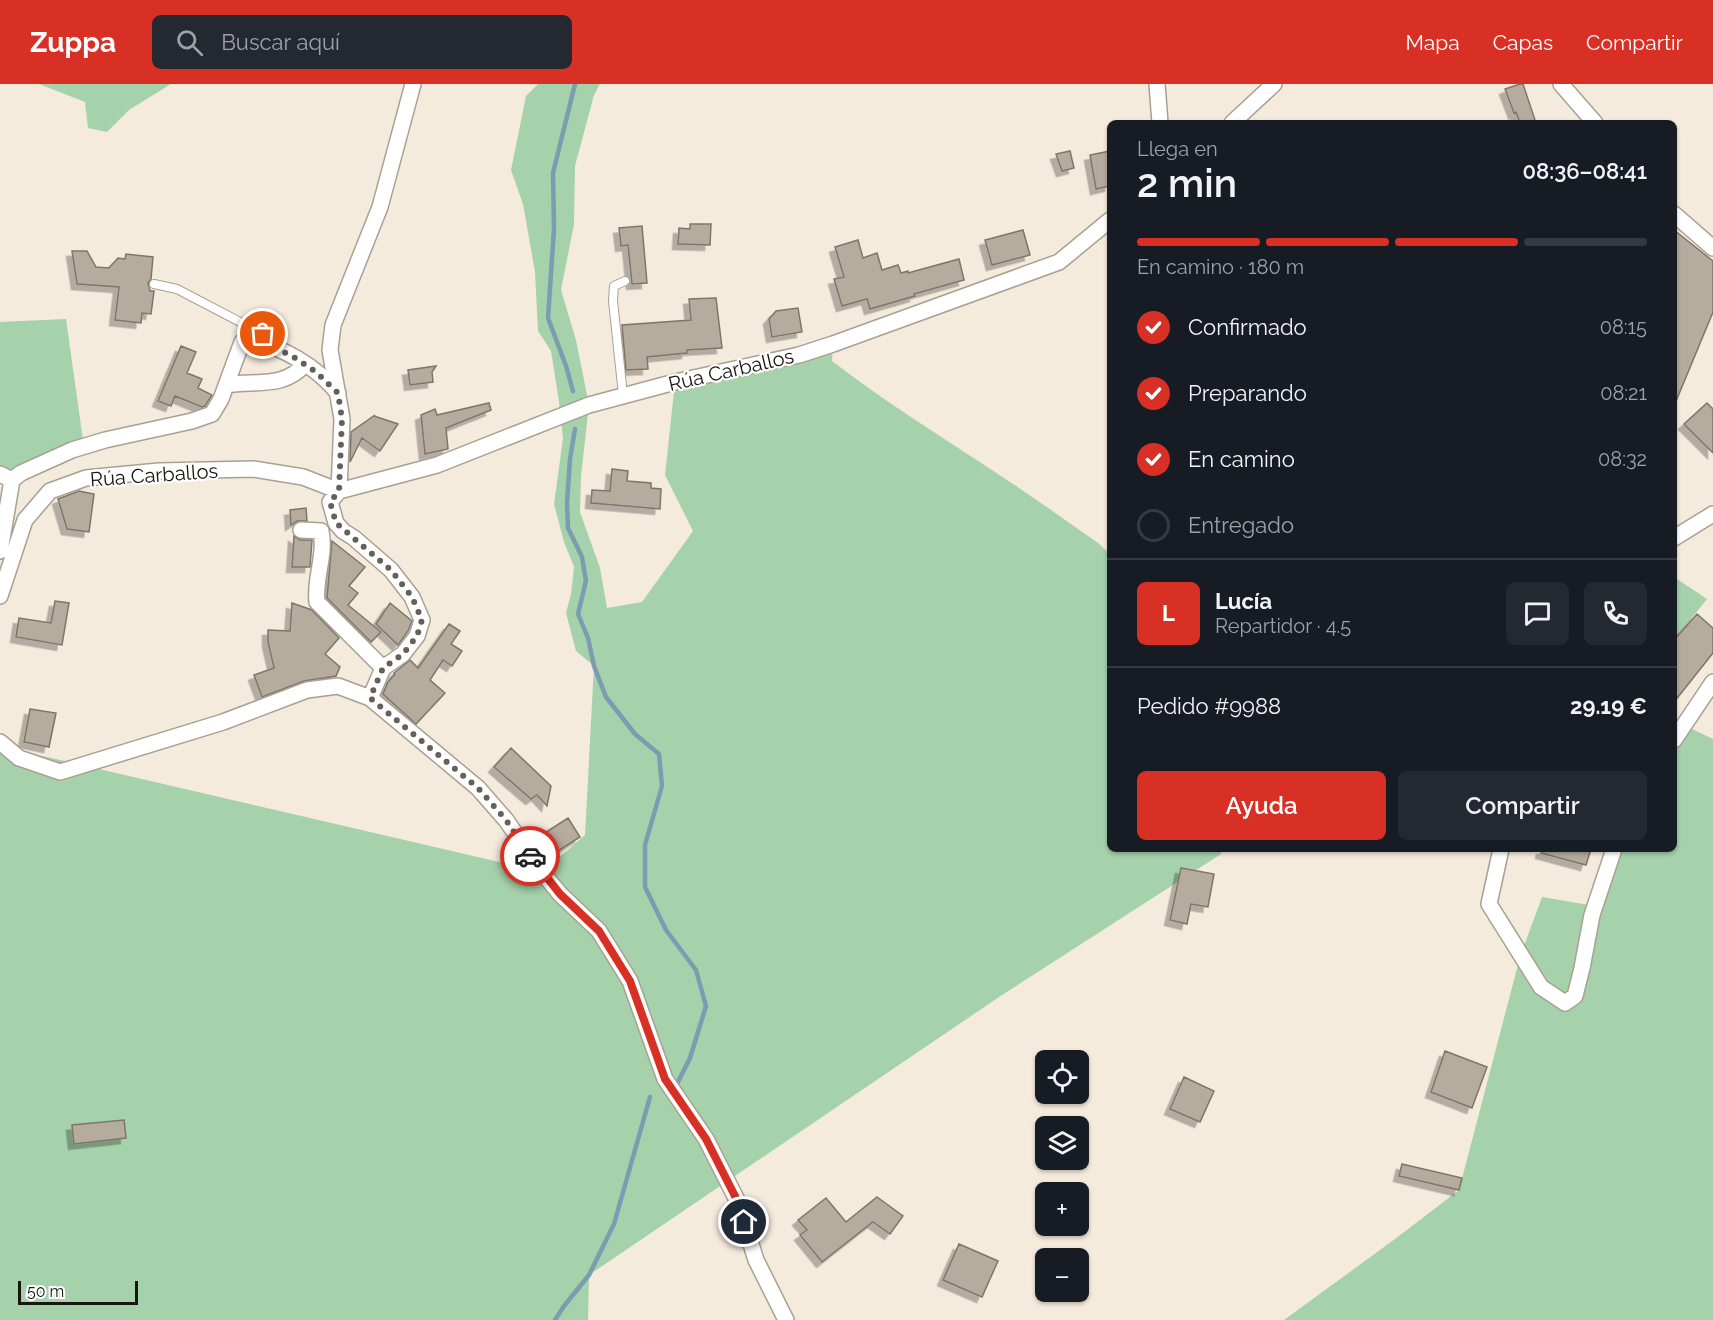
<!DOCTYPE html>
<html lang="es">
<head>
<meta charset="utf-8">
<style>
  :root { --surface:#171b24; --page:#242831; --text:#f1f3f6; --muted:#9ea1a6; --line:#363941; --accent:#d93025 }
  body { margin:0; font-family:Raleway,sans-serif; background:var(--page); color:var(--text); height:100vh; display:flex; flex-direction:column; font-size:22px; white-space:nowrap }
  * { box-sizing:border-box; margin:0 }
  p { font-size:20px; color:var(--muted) }
  .icon { flex:none; width:33px; height:33px; fill:none; stroke:currentColor; stroke-width:2; stroke-linecap:round; stroke-linejoin:round }
  .map { position:relative; flex:1; overflow:hidden }
  .side { position:absolute; left:1107px; top:36px; width:570px; height:732px; display:flex; flex-direction:column; background:var(--surface); border-radius:9px; box-shadow:0 2px 4px #0004 }
  .side>* { flex:none }
  .tools { position:absolute; left:1035px; top:966px; display:grid; gap:12px }
  .tools a { display:grid; place-items:center; width:54px; height:54px; border-radius:9px; background:var(--surface); box-shadow:0 2px 4px #0004; font-size:30px }
  .scale { position:absolute; left:18px; bottom:15px; width:120px; box-sizing:border-box; padding-left:6px; border:3px solid #191611; border-top:0; font-size:16px; line-height:21px; white-space:nowrap; color:#191611; -webkit-text-stroke:4px #fff; paint-order:stroke }
  .pin { position:absolute; display:grid; place-items:center; width:51px; height:51px; color:#fff; margin:-26px; border:3px solid #fff; border-radius:50%; box-shadow:0 2px 6px #0007 }
  .courier { position:absolute; display:grid; place-items:center; width:60px; height:60px; margin:-30px; border:4px solid #d93025; border-radius:50%; background:#fff; color:#222; box-shadow:0 2px 8px #0007 }
  .head em { font-style:normal; font-weight:600 }
  .head div { display:flex; flex-direction:column-reverse }
  .head { display:flex; align-items:center; justify-content:space-between; height:102px; padding:0 30px }
  h1 { font-size:39px; font-weight:600; line-height:45px }
  .bar { display:grid; grid-template-columns:repeat(4,1fr); gap:9px 6px; align-content:center; height:72px; padding:0 30px }
  .bar i { height:8px; border-radius:4px; background:var(--line) }
  .bar .current { background:var(--accent) }
  .bar p { grid-column:span 4 }
  .line { display:flex; align-items:center; gap:15px; padding:0 30px; border-top:2px solid var(--line) }
  .line div { flex:1 }
  .round { display:grid; place-items:center; flex:none; width:63px; height:63px; border-radius:9px; background:var(--page) }
  ol { padding:0 30px; list-style:none }
  li { display:flex; align-items:center; gap:18px; height:66px }
  li p { margin-inline-start:auto }
  li .icon { padding:6px; border-radius:50%; background:var(--accent); color:#fff; stroke-width:4 }
  li:last-child { color:var(--muted) }
  li i { width:33px; height:33px; border:3px solid var(--line); border-radius:50% }
  .button { display:flex; gap:12px; margin-top:auto; padding:12px 30px }
  .button a { flex:1; height:69px; border-radius:9px; background:var(--accent); color:#fff; font-size:24px; font-weight:600; line-height:69px; text-align:center }
  .button a+a { background:var(--page); color:var(--text) }
  header { display:flex; align-items:center; gap:36px; box-sizing:border-box; height:84px; padding:0 30px; background:var(--accent); color:#fff }
  header strong { font-size:28px }
  nav { display:flex; gap:33px; margin-inline-start:auto; font-size:21px }
  .search { width:420px; height:54px; background:var(--page); display:flex; align-items:center; gap:15px; box-sizing:border-box; padding:0 21px; border-radius:9px; color:var(--muted); font-size:22px }
  .map>svg:first-child { display:block }
  .green { fill:#a5d1ab }
  .lines { fill:none; stroke-linecap:round; stroke-linejoin:round }
  .stream { stroke:#7b9cb1; stroke-width:4.5 }
  .building { fill:#b5ac9e; stroke:#7e7669; stroke-width:1.5; filter:url(#shadow) }
  .lane-casing { stroke:#a9a093; stroke-width:10 }
  .street-casing { stroke:#a9a093; stroke-width:18 }
  .lane { stroke:#fff; stroke-width:8 }
  .street { stroke:#fff; stroke-width:15 }
  .done { stroke:#666158; stroke-width:6; stroke-dasharray:0 10.8 }
  .route { stroke:#d93025; stroke-width:8 }
  .labels { text-anchor:middle; dominant-baseline:central; stroke-width:4.5; stroke-linejoin:round; paint-order:stroke }
  .street-label { font-size:20px; fill:#191611; stroke:#fff }
</style>
</head>
<body>
<header>
<strong>Zuppa</strong>
<div class="search"><svg class="icon" aria-label="search" viewBox="0 0 24 24"><circle cx="10" cy="10" r="6"/><path d="M15 15l6 6"/></svg>Buscar aquí</div>
<nav><a>Mapa</a><a>Capas</a><a>Compartir</a></nav>
</header>
<div class="map">
<svg width="1713" height="1236" viewBox="0 0 1713 1236">
  <defs>
    <filter id="shadow"><feDropShadow dx="-5.5" dy="5.5" stdDeviation="0" flood-color="#0004"/></filter>
  </defs>
  <rect width="100%" height="100%" fill="#f5ebdd"/>
  <!-- green -->
  <path class="green" d="M39 0H171L129 26 107 48 88 44 85 18Z
    M538 0H600L594 11 575 82 574 140 561 206 576 256 589 321 581 392 580 428 600 484 607 524 642 518 693 447 665 391 675 298 833 260 832 277C884 317 940 352 995 388 1030 411 1064 435 1098 459L1110 470V765H1221V770L1002 911 589 1191 588 1236H0V662L542 788 585 751 594 582 576 567 566 529 571 510 574 483 564 458 554 420 563 354 559 318 551 267 538 247 535 188 523 120 511 86 526 12Z
    M66 235 83 356 5 388 0 385V238Z
    M1674 493 1707 515 1674 556Z
    M1688 643 1713 655V1236H1284L1395 1155 1459 1106 1520 873 1542 813 1595 822 1614 765H1674V662Z"/>
  <g class="lines">
    <!-- stream -->
    <path class="stream" d="M573 307 566 282 548 234 554 145 553 89 575 0
      M575 345 570 375 567 419 568 444 582 473 586 497 578 530 588 554 594 582 606 613 635 650 659 670 662 702 645 761V803L666 846 696 886 706 922 690 974 678 998
      M555 1236 564 1222 589 1191 614 1140 650 1013"/>
  </g>
  <!-- building -->
  <path class="building" d="M1520 0H1523L1536 39H1520L1516 28 1514 29 1505 5Z
    M1070 67 1074 84 1062 87 1056 70Z
    M1110 67V102L1096 105 1090 71Z
    M690 140H711L710 161 678 160 679 144 690 145Z
    M642 142 647 199 632 200 628 161 621 162 619 144Z
    M1023 146 1030 171 992 181 985 156Z
    M1674 146 1713 177V228L1674 322Z
    M858 156 863 174 877 169 882 186 898 181 901 189 908 187V189L959 175 964 196 914 210 915 212 870 225 867 215 842 222 834 195 844 193 835 163Z
    M72 167H87L96 183 109 184 118 174 125 175 126 170 153 173 151 195 148 199 150 207H154L151 230 142 229 141 239 115 236 119 203 77 200Z
    M716 214 722 264 687 266V269L647 273 648 285 626 286 622 241 691 236 689 215Z
    M798 224 802 248 772 253 769 235 776 227Z
    M181 262 196 268 187 289 202 295 198 304 212 311 205 322 202 323 175 312 171 322 158 317Z
    M436 282 432 288 433 298 410 301 408 286Z
    M489 319 491 326 446 344 448 365 425 370 421 331 435 325 437 331Z
    M1707 319 1713 325V369L1684 340Z
    M375 331 374 332 398 340 380 367 362 354 350 378 351 348Z
    M612 385 628 387 627 397 651 399V404L661 405 660 425 591 419 592 406 610 407Z
    M79 407 94 410 89 448 67 445 58 415Z
    M306 424 307 437H297L291 441 290 426Z
    M294 452 300 456H312L310 483H292Z
    M332 457 365 483 349 502 358 509 348 521 381 548 371 558 327 514Z
    M55 517 69 519 62 561 16 553 19 534 51 539Z
    M292 519 312 526 339 554 325 570 340 583 336 592 304 597 262 613 254 591 274 584 268 558V546L290 547Z
    M390 519 412 537 408 547 398 561 376 540Z
    M1697 530 1713 544V569L1674 618V556Z
    M449 540 460 547 451 560 462 567 452 582 443 576 430 596 445 609 416 640 383 610 388 598 395 590 394 589 410 576 418 584Z
    M30 625 56 629 49 663 24 658Z
    M511 664 551 702 547 722 537 711 531 715 494 683Z
    M568 734 580 753 555 769 543 750Z
    M1542 765H1591L1586 781 1541 769Z
    M1181 784 1214 790 1208 823 1191 820 1187 840 1170 836Z
    M1445 967 1487 983 1472 1024 1431 1008Z
    M1184 993 1214 1007 1200 1038 1170 1025Z
    M124 1036 126 1054 74 1060 72 1041Z
    M1402 1080 1462 1094 1459 1106 1399 1092Z
    M877 1113 903 1132 890 1150 873 1138 822 1178 800 1151 807 1146 798 1136 826 1114 846 1138Z
    M959 1160 998 1177 982 1213 943 1196Z"/>
  <g class="lines">
    <defs>
      <path id="lane" d="M154 200 177 205 263 250 264 259
        M623 311 613 217 614 202 625 197"/>
      <path id="street" d="M1157 0 1160 39
        M1561 0 1595 39
        M1232 39 1274 0
        M1674 130 1713 164
        M226 301C255 296 284 305 305 280
        M0 390 12 396 0 467
        M12 396 21 389 72 366 105 356 192 337 212 330 221 315 242 258 247 255C281 262 316 282 338 309
        M301 446 321 447C326 472 314 494 317 518L383 584
        M1674 454 1713 430
        M0 512 25 436 50 407 86 394 159 387 253 385 303 393 339 407 437 381 589 321 675 298 799 271 833 260 1059 178 1110 136
        M370 614 383 584 403 570 417 552 422 536 412 513 391 486 354 454 343 447 336 439 330 418 339 407 342 335 330 266 333 241 380 123 413 0
        M1674 656 1713 598
        M0 658 19 674 60 688 223 638 307 606 338 602 370 614 478 704 506 736 542 788 560 810 599 847 630 897 665 995 706 1055 738 1118 756 1176 786 1236
        M1501 765 1489 820 1541 903 1565 919 1575 912 1582 884 1592 831 1614 765"/>
    </defs>
    <!-- lane casing -->
    <use href="#lane" class="lane-casing"/>
    <!-- street casing -->
    <use href="#street" class="street-casing"/>
    <!-- lane -->
    <use href="#lane" class="lane"/>
    <!-- street -->
    <use href="#street" class="street"/>
  </g>
  <g class="lines">
    <!-- done -->
    <path class="done" d="M263 250 264 259 292 272 316 288 338 309 342 335 339 407 330 418 336 439 391 486 412 513 422 536 417 552 403 570 383 584 370 614 478 704 506 736 530 772"/>
    <!-- route -->
    <path class="route" d="M530 772 560 810 599 847 630 897 665 995 706 1055 738 1118 744 1138"/>
  </g>
  <g class="labels">
    <!-- street labels -->
    <g class="street-label">
      <text transform="translate(731 286) rotate(-13)">Rúa Carballos</text>
      <text transform="translate(154 391) rotate(-4)">Rúa Carballos</text>
    </g>
  </g>
</svg>
<div class="tools">
<a><svg class="icon" aria-label="locate" viewBox="0 0 24 24"><circle cx="12" cy="12" r="6"/><path d="M12 2v4M12 18v4M2 12h4M18 12h4"/></svg></a>
<a><svg class="icon" aria-label="layers" viewBox="0 0 24 24"><path d="M12 4l9 5-9 5-9-5zM3 14l9 5 9-5"/></svg></a>
<a>+</a>
<a>−</a>
</div>
<div class="scale">50 m</div>
<div class="pin" style="left:263px;top:250px;background:#ea580c"><svg class="icon" aria-label="bag" viewBox="0 0 24 24"><path d="M5 8h14l-1 12H6zM9 8a3 3 0 0 1 6 0"/></svg></div>
<div class="pin" style="left:744px;top:1138px;background:#1f2937"><svg class="icon" aria-label="home" viewBox="0 0 24 24"><path d="M3 11l9-7 9 7M6 9v11h12V9"/></svg></div>
<div class="courier" style="left:530px;top:772px"><svg class="icon" aria-label="car" viewBox="0 0 24 24"><path d="M5 17H2v-5l4-1 3-4h7l3 4 3 1v5h-3M9 17h6M6 11h13"/><circle cx="7" cy="17" r="2"/><circle cx="17" cy="17" r="2"/></svg></div>
<section class="side">
<div class="head"><div><h1>2 min</h1><p>Llega en</p></div><em>08:36–08:41</em></div>
<div class="bar"><i class="current"></i><i class="current"></i><i class="current"></i><i></i><p>En camino · 180 m</p></div>
<ol>
<li><svg class="icon" aria-label="check" viewBox="0 0 24 24"><path d="M5 12l5 5 9-10"/></svg>Confirmado<p>08:15</p></li>
<li><svg class="icon" aria-label="check" viewBox="0 0 24 24"><path d="M5 12l5 5 9-10"/></svg>Preparando<p>08:21</p></li>
<li><svg class="icon" aria-label="check" viewBox="0 0 24 24"><path d="M5 12l5 5 9-10"/></svg>En camino<p>08:32</p></li>
<li><i></i>Entregado</li>
</ol>
<div class="line" style="height:108px"><b class="round" style="background:var(--accent);color:#fff">L</b><div><b>Lucía</b><p>Repartidor · 4.5</p></div><a class="round"><svg class="icon" aria-label="chat" viewBox="0 0 24 24"><path d="M4 5h16v11H9l-5 4z"/></svg></a><a class="round"><svg class="icon" aria-label="phone" viewBox="0 0 24 24"><path d="M5 4h4l2 5-3 2q2 4 5 5l2-3 5 2v4C11 20 4 13 5 4z"/></svg></a></div>
<div class="line" style="height:78px"><div>Pedido #9988</div><b>29.19 €</b></div>
<div class="button"><a>Ayuda</a><a>Compartir</a></div>
</section>
</div>
</body>
</html>
